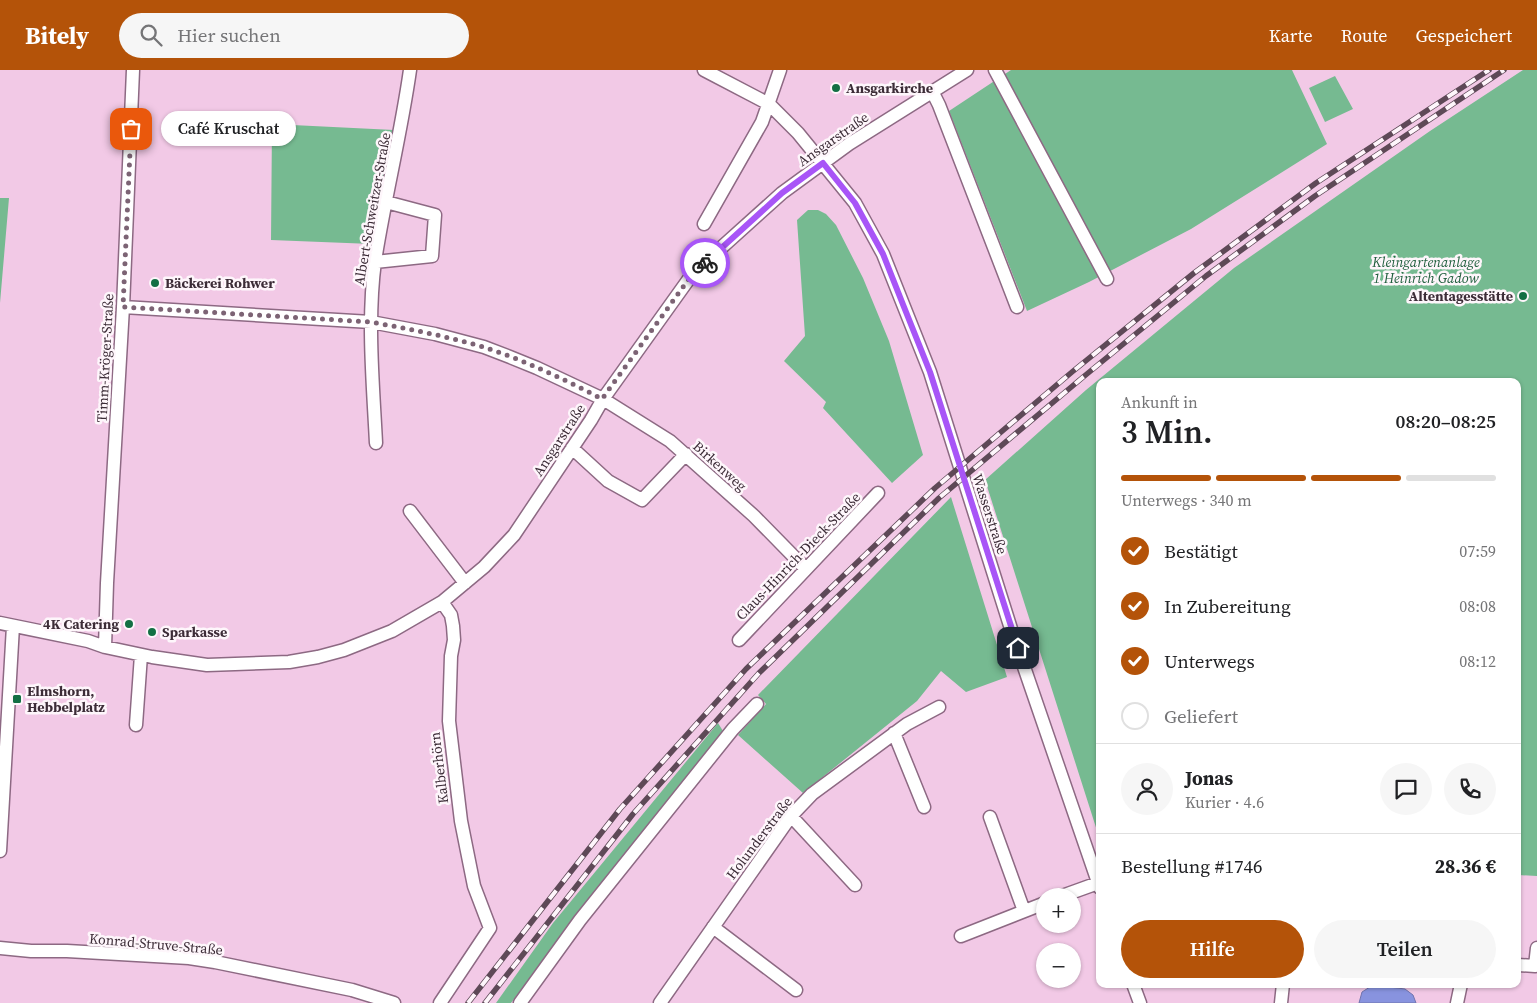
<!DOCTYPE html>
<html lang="de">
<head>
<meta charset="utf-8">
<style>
  :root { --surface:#fff; --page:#f6f6f6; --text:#202124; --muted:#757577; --line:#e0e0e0; --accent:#b45309 }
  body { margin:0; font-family:"Source Serif 4",serif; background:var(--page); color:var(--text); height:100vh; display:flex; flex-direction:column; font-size:19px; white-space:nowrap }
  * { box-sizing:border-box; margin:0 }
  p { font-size:16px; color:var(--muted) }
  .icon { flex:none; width:28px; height:28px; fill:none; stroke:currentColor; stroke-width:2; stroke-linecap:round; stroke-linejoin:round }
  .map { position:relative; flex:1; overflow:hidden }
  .details { position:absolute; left:1096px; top:308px; width:425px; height:610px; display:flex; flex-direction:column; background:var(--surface); border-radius:10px; box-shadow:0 1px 4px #0004 }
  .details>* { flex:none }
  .buttons { position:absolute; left:1036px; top:818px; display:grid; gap:10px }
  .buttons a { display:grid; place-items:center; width:45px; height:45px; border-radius:50%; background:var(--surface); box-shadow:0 1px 4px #0004; font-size:25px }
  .pin { position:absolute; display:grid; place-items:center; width:42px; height:42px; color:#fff; margin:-21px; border-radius:10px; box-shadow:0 2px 8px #0006 }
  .courier { position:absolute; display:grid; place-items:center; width:50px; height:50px; margin:-25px; border:4px solid #a855f7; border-radius:50%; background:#fff; color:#222; box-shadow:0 1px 6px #0007 }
  .bubble { position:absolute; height:35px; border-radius:18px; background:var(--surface); box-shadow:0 1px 4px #0004; font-size:16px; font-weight:600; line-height:35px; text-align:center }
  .summary em { font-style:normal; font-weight:600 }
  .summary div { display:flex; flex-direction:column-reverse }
  .summary { display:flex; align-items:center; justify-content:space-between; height:85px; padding:0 25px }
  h1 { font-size:32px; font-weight:600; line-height:38px }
  .bar { display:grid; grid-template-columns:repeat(4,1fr); gap:8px 5px; align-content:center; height:60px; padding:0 25px }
  .bar i { height:6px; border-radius:4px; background:var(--line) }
  .bar .selected { background:var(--accent) }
  .bar p { grid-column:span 4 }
  .line { display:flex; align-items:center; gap:12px; padding:0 25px; border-top:1px solid var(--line) }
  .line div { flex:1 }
  .round { display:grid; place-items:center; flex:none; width:52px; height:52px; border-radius:26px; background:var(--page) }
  ol { padding:0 25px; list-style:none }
  li { display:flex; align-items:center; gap:15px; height:55px }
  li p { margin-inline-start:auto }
  li .icon { padding:5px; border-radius:50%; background:var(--accent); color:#fff; stroke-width:4 }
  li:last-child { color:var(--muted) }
  li i { width:28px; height:28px; border:2px solid var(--line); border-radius:50% }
  .primary-button { display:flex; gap:10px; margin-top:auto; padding:10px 25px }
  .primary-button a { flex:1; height:58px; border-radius:30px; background:var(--accent); color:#fff; font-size:20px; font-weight:600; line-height:58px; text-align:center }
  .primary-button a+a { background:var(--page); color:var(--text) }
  header { display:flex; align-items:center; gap:30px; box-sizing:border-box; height:70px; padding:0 25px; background:var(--accent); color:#fff }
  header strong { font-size:24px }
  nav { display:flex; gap:28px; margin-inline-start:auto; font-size:18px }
  .search { width:350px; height:45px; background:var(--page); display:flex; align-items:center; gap:12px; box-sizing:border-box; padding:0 18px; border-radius:28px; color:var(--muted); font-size:19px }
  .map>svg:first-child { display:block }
  .green { fill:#76ba91 }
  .water { fill:#8893df; stroke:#7174ad }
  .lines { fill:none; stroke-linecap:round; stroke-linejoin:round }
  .minor-casing { stroke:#8d6983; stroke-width:15 }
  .minor { stroke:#fff; stroke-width:12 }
  .rail-casing { stroke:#5e4957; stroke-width:5.5 }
  .rail { stroke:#fef6fb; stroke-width:4; stroke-dasharray:11; stroke-linecap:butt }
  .done { stroke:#7c6374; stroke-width:5; stroke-dasharray:0 9 }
  .route { stroke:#a855f7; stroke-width:6 }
  .poi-dot { fill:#136f44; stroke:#fef6fb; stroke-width:2 }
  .labels { text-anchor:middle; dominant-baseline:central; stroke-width:5; stroke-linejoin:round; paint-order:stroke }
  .poi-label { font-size:14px; font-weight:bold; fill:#3c2c37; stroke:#fef6fb; text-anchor:start }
  .street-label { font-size:14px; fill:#3c2c37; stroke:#fef6fb }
  .park-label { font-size:14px; font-style:italic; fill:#1f5f3d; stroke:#fef6fb }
</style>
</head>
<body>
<header>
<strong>Bitely</strong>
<div class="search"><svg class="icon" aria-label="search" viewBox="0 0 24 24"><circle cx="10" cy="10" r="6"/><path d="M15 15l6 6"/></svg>Hier suchen</div>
<nav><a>Karte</a><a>Route</a><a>Gespeichert</a></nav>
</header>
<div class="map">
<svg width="1537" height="933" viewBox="0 0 1537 933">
  <rect width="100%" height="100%" fill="#f2c9e6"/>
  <!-- green -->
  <path class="green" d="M1011 0H1292L1327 74 1191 159 1089 212 1027 241 949 41Z
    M1523 0H1537V806L1518 805V311H1100V770L985 410 1086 320 1234 198 1430 61Z
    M1335 6 1353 39 1325 52 1309 18Z
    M272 54 394 60 372 174 271 170Z
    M0 128H9L0 233Z
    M808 140H818L826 144 836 155 863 208 889 271 923 385 892 413 823 338 826 332 784 291 805 266 797 150Z
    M951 427 1007 607 966 622 941 601 917 631 803 723 738 665 766 634 758 625Z
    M718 653 723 661 609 803 511 933H496L553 853Z"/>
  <!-- water -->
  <path class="water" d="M1373 915 1405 919 1413 925 1416 933H1359L1362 922Z"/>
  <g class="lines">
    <defs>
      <path id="minor" d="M704 0 769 34 798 63 855 133 883 184 930 302 1012 562 1100 818
        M995 0 1107 209
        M932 21 939 35 1017 237
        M704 154 762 52 780 0
        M375 192 432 186 435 145 386 132
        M123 237 371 252 435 264 484 277 510 287 537 298 603 329 670 371 754 446 806 499
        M376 373C373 313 367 251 375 191 385 127 401 64 410 0
        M572 378 608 411 642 430 686 384
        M410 441 465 513
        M0 553 88 571 105 577 152 587 207 595 289 592 318 587 344 580 392 561 442 532 484 497 514 465 591 350 603 329 691 206 722 177 782 123 849 74 967 0
        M739 570 878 423
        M105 577 107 513 123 237 133 0
        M136 655 141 585
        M894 663 924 737
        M791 746 855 815
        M990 747 1024 841
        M0 781 13 556
        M1062 826 1098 813
        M713 857 796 920
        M961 866 1045 833
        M0 878 31 881H67L189 888 215 892 352 920 394 933
        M1518 895 1535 896 1537 878
        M1133 914 1140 933
        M440 933 490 858 474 816 461 751 449 651 451 586 454 570 453 556 451 545 442 532
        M520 933 580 850 733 659 757 634
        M660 933 791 746 812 724 907 654 939 637
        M1281 933 1283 914
        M1457 933 1461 914"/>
    </defs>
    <!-- minor casing -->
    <use href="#minor" class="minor-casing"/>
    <!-- minor -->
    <use href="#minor" class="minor"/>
    <defs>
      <path id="rail" d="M468 933 620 739 746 599 935 418 1072 302 1194 203 1316 113 1489 0
        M485 933 633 744 759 603 939 428 1082 308 1206 206 1315 126 1504 0"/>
    </defs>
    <!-- rail casing -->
    <use href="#rail" class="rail-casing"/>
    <!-- rail -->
    <use href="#rail" class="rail"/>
  </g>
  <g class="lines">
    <!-- done -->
    <path class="done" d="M131 59 123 237 371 252C409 259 446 266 483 277 524 290 564 309 602 329L691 206 705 193"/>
    <!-- route -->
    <path class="route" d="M705 193 782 123 823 93 855 133 883 184 902 232 930 302 1018 578"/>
  </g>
  <!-- markers -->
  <g class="poi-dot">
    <circle cx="836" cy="18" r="5"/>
    <circle cx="155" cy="213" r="5"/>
    <circle cx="1523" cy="226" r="5"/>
    <circle cx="129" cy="554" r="5"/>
    <circle cx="152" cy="562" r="5"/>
    <rect x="12" y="624" width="10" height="10" rx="2.5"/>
  </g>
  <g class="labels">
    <!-- poi labels -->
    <g class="poi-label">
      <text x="846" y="18">Ansgarkirche</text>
      <text x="165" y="213">Bäckerei Rohwer</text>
      <text x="1513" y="226" text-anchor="end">Altentagesstätte</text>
      <text x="119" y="554" text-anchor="end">4K Catering</text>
      <text x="162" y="562">Sparkasse</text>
      <text x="27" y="621">Elmshorn,<tspan x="27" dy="16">Hebbelplatz</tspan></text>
    </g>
    <!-- street labels -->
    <g class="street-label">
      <text transform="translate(833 69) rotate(-35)">Ansgarstraße</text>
      <text transform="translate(372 139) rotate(-80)">Albert-Schweitzer-Straße</text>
      <text transform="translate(105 288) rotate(-87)">Timm-Kröger-Straße</text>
      <text transform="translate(559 370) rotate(-57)">Ansgarstraße</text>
      <text transform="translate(720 396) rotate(42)">Birkenweg</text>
      <text transform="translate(990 444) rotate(72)">Wasserstraße</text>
      <text transform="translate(798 486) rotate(-46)">Claus-Hinrich-Dieck-Straße</text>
      <text transform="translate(439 698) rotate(-97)">Kalberhörn</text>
      <text transform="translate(759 768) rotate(-53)">Holunderstraße</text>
      <text transform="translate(156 874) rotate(5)">Konrad-Struve-Straße</text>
    </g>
    <!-- park labels -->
    <g class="park-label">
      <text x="1426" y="192">Kleingartenanlage<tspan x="1426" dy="16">1 Heinrich Gadow</tspan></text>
    </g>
  </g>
</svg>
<div class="buttons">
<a>+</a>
<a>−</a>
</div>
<div class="pin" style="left:131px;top:59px;background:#ea580c"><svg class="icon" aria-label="bag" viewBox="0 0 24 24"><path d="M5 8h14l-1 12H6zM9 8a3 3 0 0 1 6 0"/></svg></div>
<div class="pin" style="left:1018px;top:578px;background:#1f2937"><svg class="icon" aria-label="home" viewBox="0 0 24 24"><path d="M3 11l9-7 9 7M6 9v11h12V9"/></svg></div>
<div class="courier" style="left:705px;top:193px"><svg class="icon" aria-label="bike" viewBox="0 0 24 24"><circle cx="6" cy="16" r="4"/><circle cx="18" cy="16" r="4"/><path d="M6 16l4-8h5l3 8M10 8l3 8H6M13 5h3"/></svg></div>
<div class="bubble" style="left:161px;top:41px;width:135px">Café Kruschat</div>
<section class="details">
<div class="summary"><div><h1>3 Min.</h1><p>Ankunft in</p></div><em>08:20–08:25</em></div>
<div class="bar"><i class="selected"></i><i class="selected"></i><i class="selected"></i><i></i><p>Unterwegs · 340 m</p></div>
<ol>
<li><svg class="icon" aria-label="check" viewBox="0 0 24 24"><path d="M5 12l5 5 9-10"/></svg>Bestätigt<p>07:59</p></li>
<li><svg class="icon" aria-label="check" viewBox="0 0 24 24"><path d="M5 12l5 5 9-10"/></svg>In Zubereitung<p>08:08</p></li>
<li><svg class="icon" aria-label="check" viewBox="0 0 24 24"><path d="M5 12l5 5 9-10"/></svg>Unterwegs<p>08:12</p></li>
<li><i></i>Geliefert</li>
</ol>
<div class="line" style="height:90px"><a class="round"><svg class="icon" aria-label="person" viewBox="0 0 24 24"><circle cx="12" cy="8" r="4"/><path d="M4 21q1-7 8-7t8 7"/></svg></a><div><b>Jonas</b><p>Kurier · 4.6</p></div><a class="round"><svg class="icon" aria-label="chat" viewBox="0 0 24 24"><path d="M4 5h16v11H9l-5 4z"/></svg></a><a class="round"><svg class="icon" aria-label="phone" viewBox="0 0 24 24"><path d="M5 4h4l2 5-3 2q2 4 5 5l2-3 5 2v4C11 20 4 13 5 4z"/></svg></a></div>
<div class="line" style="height:65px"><div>Bestellung #1746</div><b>28.36 €</b></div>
<div class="primary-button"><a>Hilfe</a><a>Teilen</a></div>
</section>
</div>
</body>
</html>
